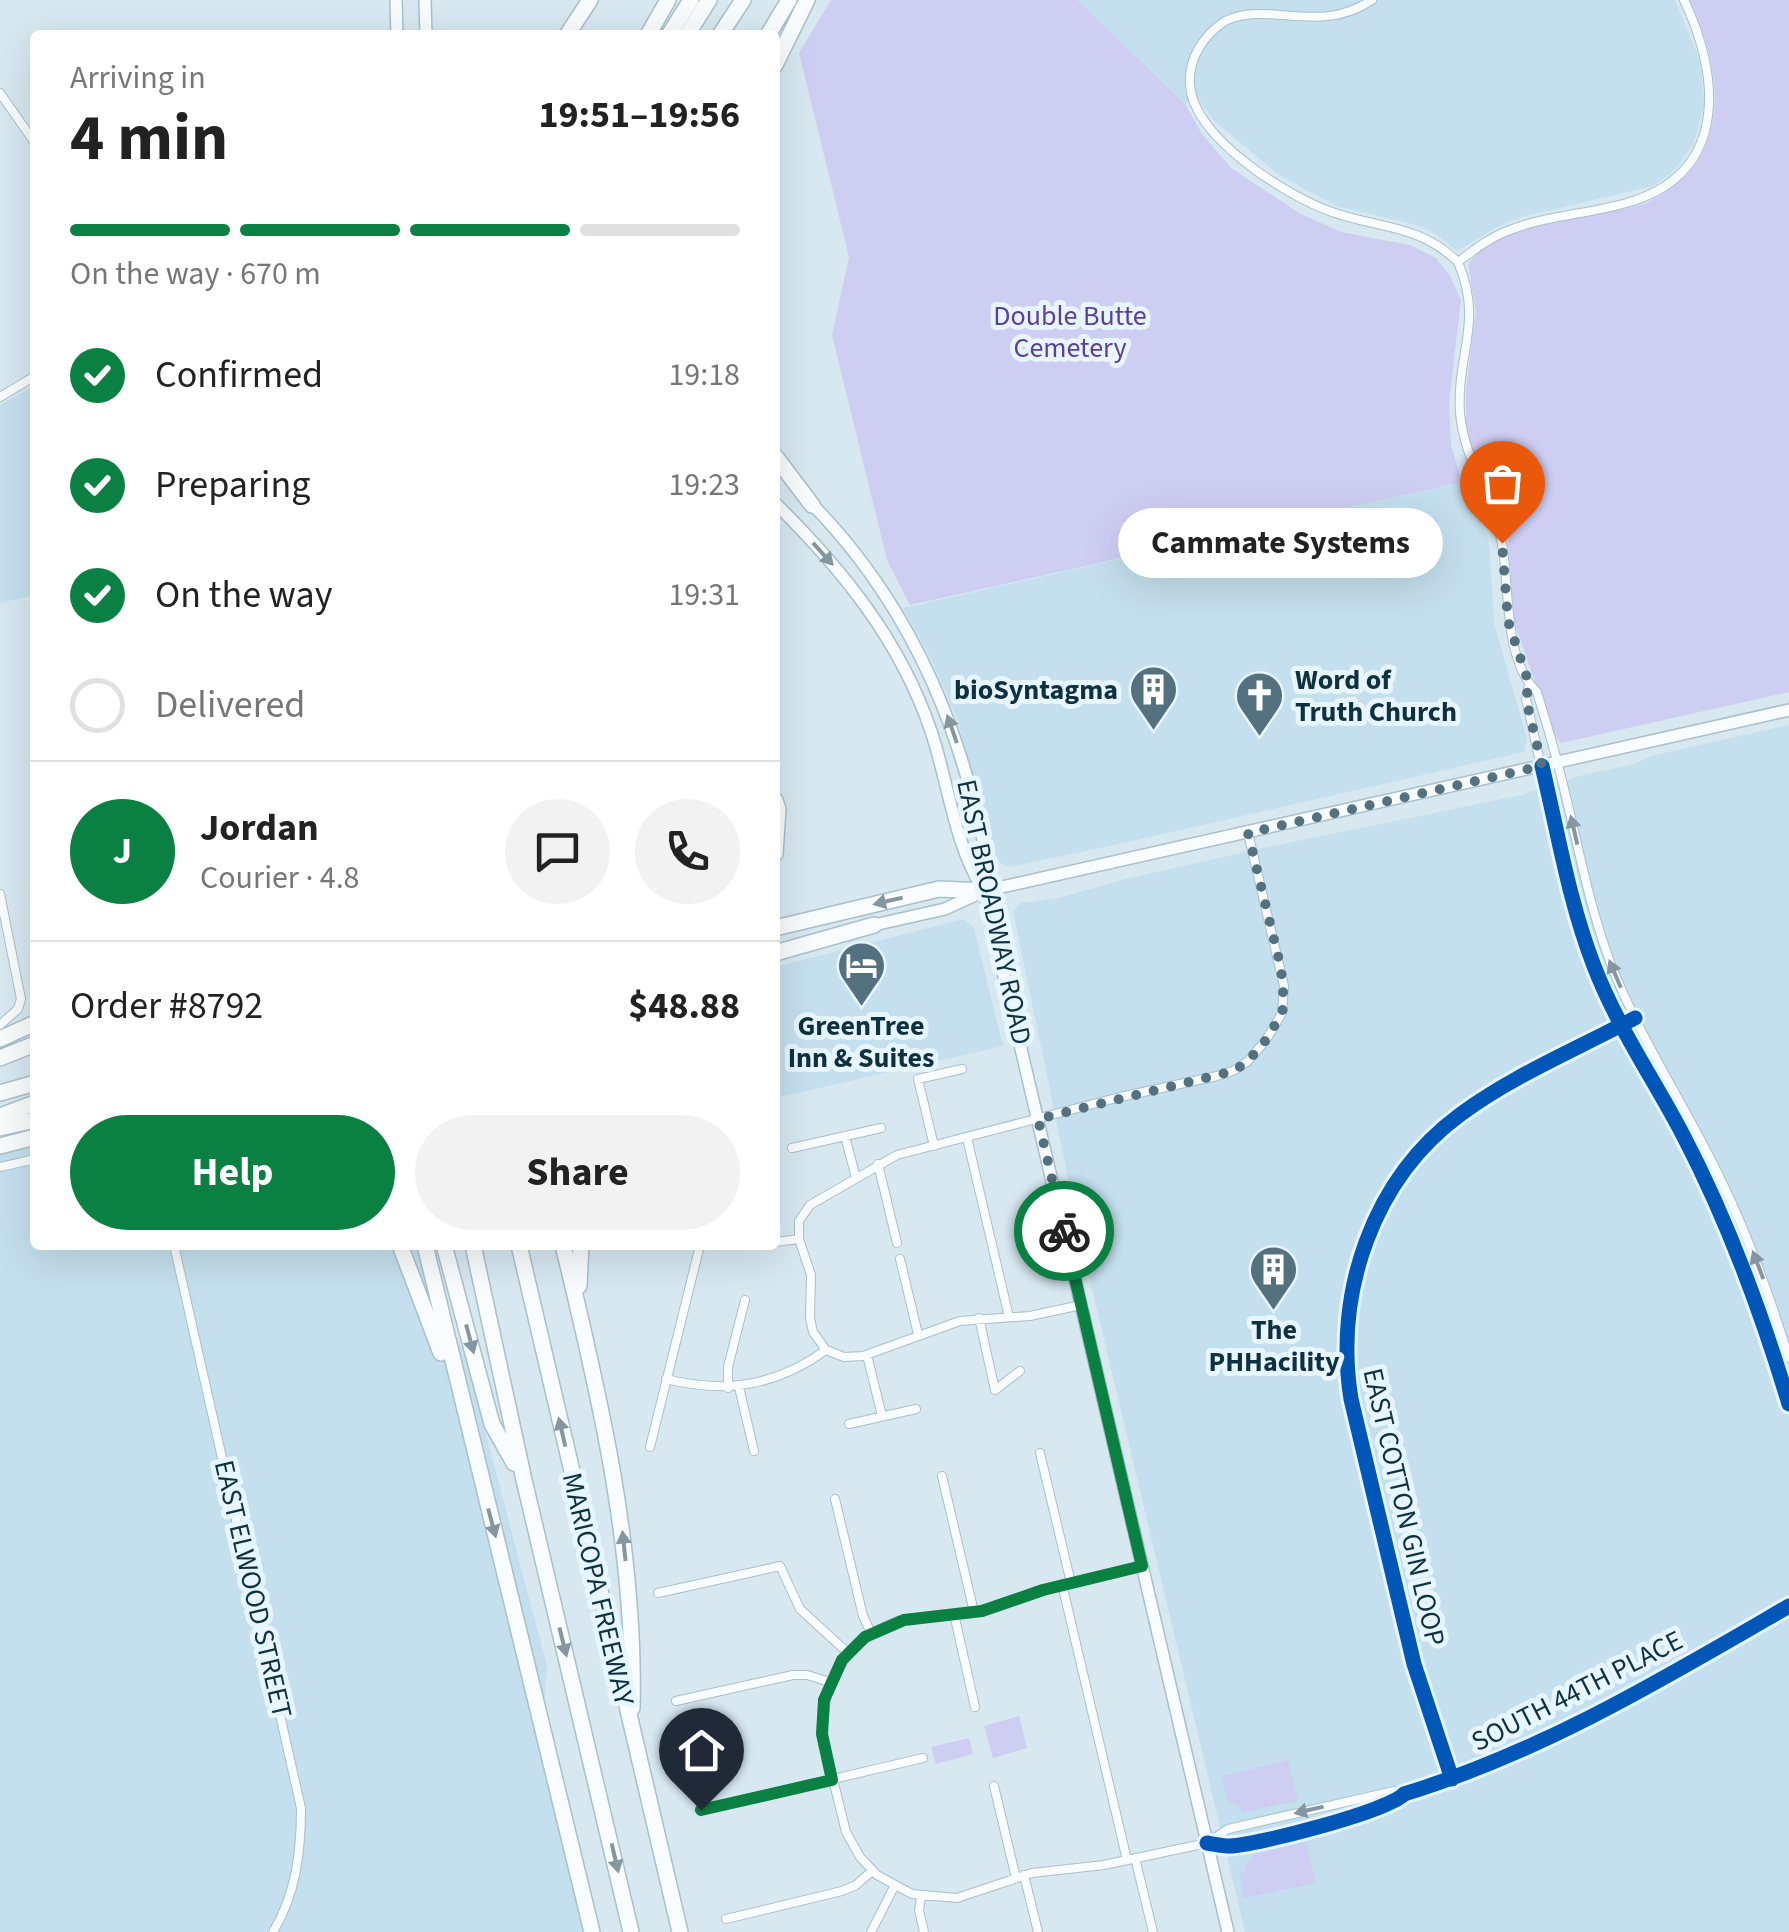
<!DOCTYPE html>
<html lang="en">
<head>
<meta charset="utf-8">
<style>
  :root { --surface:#fff; --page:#f2f2f2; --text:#222; --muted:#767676; --line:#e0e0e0; --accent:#0b8043 }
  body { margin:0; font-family:"Source Sans 3",sans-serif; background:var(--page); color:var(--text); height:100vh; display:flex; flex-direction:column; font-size:38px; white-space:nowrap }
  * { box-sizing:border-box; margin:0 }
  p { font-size:32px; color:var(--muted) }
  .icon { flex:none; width:55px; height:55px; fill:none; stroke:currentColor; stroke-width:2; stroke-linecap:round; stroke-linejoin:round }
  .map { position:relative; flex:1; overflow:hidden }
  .drawer { position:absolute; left:30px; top:30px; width:750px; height:1220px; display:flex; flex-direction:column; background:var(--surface); border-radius:10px; box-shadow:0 10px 40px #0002 }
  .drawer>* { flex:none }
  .pin { position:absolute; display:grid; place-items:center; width:85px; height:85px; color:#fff; margin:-102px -42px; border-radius:50% 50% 50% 0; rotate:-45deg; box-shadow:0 0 10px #0007 }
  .pin .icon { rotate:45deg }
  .courier { position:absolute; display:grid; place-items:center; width:100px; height:100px; margin:-50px; border:8px solid #0b8043; border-radius:50%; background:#fff; color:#222; box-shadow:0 2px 12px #0007 }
  .bubble { position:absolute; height:70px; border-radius:35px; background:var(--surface); box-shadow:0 10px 40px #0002; font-size:32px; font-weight:700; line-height:70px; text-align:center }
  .summary em { font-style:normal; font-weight:700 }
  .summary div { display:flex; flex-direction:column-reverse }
  .summary { display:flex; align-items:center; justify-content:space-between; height:170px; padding:0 40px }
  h1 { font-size:65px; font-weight:700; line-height:75px }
  .bar { display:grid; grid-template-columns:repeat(4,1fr); gap:15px 10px; align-content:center; height:120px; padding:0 40px }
  .bar i { height:12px; border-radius:8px; background:var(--line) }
  .bar .current { background:var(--accent) }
  .bar p { grid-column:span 4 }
  .line { display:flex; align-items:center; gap:25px; padding:0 40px; border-top:2px solid var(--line) }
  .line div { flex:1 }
  .round { display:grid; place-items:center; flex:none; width:105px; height:105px; border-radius:52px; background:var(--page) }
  ol { padding:0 40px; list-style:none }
  li { display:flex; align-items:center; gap:30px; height:110px }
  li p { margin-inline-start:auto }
  li .icon { padding:10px; border-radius:50%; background:var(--accent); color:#fff; stroke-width:4 }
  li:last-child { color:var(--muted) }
  li i { width:55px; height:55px; border:5px solid var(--line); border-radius:50% }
  .button { display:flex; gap:20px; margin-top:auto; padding:20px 40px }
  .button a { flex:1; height:115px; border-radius:60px; background:var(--accent); color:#fff; font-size:40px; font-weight:700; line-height:115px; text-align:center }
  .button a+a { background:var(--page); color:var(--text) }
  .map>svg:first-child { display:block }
  .built { fill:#c4dfee }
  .green { fill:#cdcef2 }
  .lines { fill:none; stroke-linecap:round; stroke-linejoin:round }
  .minor-casing { stroke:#a8bfcc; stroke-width:10 }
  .secondary-casing { stroke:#a8bfcc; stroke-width:14 }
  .motorway-casing { stroke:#a8bfcc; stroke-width:18 }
  .minor { stroke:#f9fcfd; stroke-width:8 }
  .secondary { stroke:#f9fcfd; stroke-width:11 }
  .motorway { stroke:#f9fcfd; stroke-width:15 }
  .cycleway-casing { stroke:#e6f5fe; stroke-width:21 }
  .cycleway { stroke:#0057b8; stroke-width:15 }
  .oneway { fill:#8496a0 }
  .done { stroke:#54717f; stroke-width:10; stroke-dasharray:0 18 }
  .route { stroke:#0b8043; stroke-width:12 }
  .labels { text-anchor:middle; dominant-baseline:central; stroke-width:10; stroke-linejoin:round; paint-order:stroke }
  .park-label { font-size:28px; fill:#5a3f9b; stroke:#e6f5fe }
  .poi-label { font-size:28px; font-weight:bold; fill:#0e3142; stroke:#e6f5fe }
  .street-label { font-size:28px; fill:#0e3142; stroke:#e6f5fe }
</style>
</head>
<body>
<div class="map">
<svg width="1789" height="1932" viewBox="0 0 1789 1932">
  <rect width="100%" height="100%" fill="#d7e8f1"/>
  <!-- built -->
  <path class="built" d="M1077 0H1675L1700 61 1704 104 1694 143 1673 172 1653 186 1521 217 1495 228 1457 251 1437 235 1417 225 1336 206 1279 175 1213 120 1197 97 1185 104Z
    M35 386V595L0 603V405Z
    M1462 482 1489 541 1494 623 1527 739 1524 752 1101 848 1008 867 994 859 957 719 930 657 903 608Z
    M1789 725V1932H1245L1084 1255 1013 911 1021 903 1058 898 1126 879 1267 847 1522 795 1586 774 1632 765 1651 756Z
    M964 919 974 928 1003 1046 775 1098V967Z
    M35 1144V1245H413L437 1288 467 1363 547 1666 543 1724 598 1932H0V1152Z"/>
  <!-- green -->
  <path class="green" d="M831 0H1077L1185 104 1202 134 1231 168 1299 213 1341 232 1410 245 1436 258 1450 276 1461 300 1449 403 1451 445 1462 482 910 605 887 560 832 335 849 257 799 53Z
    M1689 0H1789V692L1561 743 1552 731 1514 621 1508 541 1474 456 1466 426V389L1476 311 1468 264C1505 218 1594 220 1647 203 1732 160 1726 76 1689 0Z
    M1019 1716 1027 1748 993 1758 984 1726Z
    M969 1738 973 1754 936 1764 931 1747Z
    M1288 1760 1298 1801 1242 1812 1241 1808 1227 1800 1222 1776Z
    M1306 1842 1316 1883 1244 1898 1239 1872 1246 1871V1864L1252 1858V1854Z"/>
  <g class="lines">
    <defs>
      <path id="minor" d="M1372 0C1318 36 1270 0 1225 21 1204 35 1188 58 1190 85 1193 137 1286 196 1332 212 1380 229 1419 224 1458 262
        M1684 0C1719 73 1729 168 1636 200 1596 214 1550 214 1510 230 1490 237 1474 250 1458 262 1484 323 1456 354 1460 413 1464 461 1494 498 1502 544 1510 586 1503 660 1537 692 1544 716 1552 740 1558 765 1577 836 1588 909 1616 977 1646 1048 1688 1111 1721 1180 1749 1237 1770 1297 1789 1358
        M0 93 35 143
        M0 397 35 376
        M1529 685 1526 699C1547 788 1561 881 1594 966 1617 1026 1653 1078 1682 1135 1728 1221 1761 1311 1789 1404
        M0 894 21 999 18 1009 0 1025
        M845 1136 856 1178
        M967 1138 1009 1317
        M934 1146 918 1079 962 1069
        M792 1148 881 1128
        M878 1164 897 1243
        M0 1167 35 1159
        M799 1239 811 1275 810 1318 813 1332 826 1350 844 1357 863 1356 960 1321 1030 1316 1081 1305
        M775 1242 799 1239V1221L810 1205 897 1155 1120 1097 1217 1076 1233 1071 1248 1061 1266 1040 1282 1013 1284 986 1248 833
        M174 1245 301 1808C301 1852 296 1894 273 1932
        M900 1259 918 1334
        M979 1318 995 1390 1020 1371
        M867 1355 882 1416
        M666 1379C726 1394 776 1386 826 1350
        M739 1387 754 1451
        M728 1388V1367L745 1300
        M849 1424 916 1409
        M650 1447 700 1245
        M1040 1453 1071 1583
        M942 1476 974 1612
        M835 1499 863 1616 871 1633
        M1142 1566 1043 1589 982 1611 897 1621 871 1633 848 1653 827 1691 822 1735 846 1832 860 1857 877 1875 912 1894 957 1898 1032 1873 1104 1865 1207 1843 1231 1846 1342 1819 1396 1802 1404 1794 1452 1779 1553 1736 1616 1705 1789 1606
        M1062 1584 1127 1860
        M658 1593 780 1566 800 1609 848 1653
        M954 1614 975 1707
        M676 1701 793 1675H807L830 1682
        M1452 1779 1414 1664 1351 1399C1334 1294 1372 1179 1461 1114 1514 1075 1577 1049 1635 1018
        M994 1786 1016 1878
        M701 1810 923 1758
        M1207 1843 1228 1829 1394 1791 1404 1794
        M1135 1858 1153 1932
        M1024 1875 1038 1932
        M921 1897 919 1910 924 1932
        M726 1919 842 1891 856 1885 872 1871
        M871 1932 894 1887"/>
      <path id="secondary" d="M396 0 397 35
        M425 0 426 35
        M807 499C887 579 939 676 969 785 980 823 989 852 984 891L1228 1932
        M775 503C842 569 900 640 931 731 949 785 954 844 984 891
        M874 925 945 909 984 891 1789 710"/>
      <path id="motorway" d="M567 35 590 0
        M648 35 668 0
        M669 35 691 0
        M687 35 709 0
        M720 35 743 0
        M768 35 789 0
        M775 65 807 0
        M775 456 812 505
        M775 800 778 809 775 854
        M775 928 939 889 984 891
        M775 953 874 925
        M0 1039 35 1023
        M0 1058 35 1044
        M0 1093 35 1083
        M0 1116 35 1103
        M0 1128 35 1120
        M0 1146 35 1137
        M400 1245 441 1353
        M425 1245 592 1932
        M444 1245 492 1424 514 1463
        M473 1245 524 1480 631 1932
        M519 1245 680 1932
        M563 1245C600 1397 636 1551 632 1708
        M579 1286 581 1245"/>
    </defs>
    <!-- minor casing -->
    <use href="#minor" class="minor-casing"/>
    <!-- secondary casing -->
    <use href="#secondary" class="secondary-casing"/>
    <!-- motorway casing -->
    <use href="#motorway" class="motorway-casing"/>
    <!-- minor -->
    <use href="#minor" class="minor"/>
    <!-- secondary -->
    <use href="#secondary" class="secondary"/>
    <!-- motorway -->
    <use href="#motorway" class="motorway"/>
    <defs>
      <path id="cycleway" d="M1542 766C1558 833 1569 902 1594 966 1617 1026 1653 1078 1683 1135 1728 1221 1761 1311 1789 1404
        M1452 1779 1414 1664 1351 1399C1334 1294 1372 1179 1461 1114 1514 1075 1577 1049 1635 1018
        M1207 1843C1214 1844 1223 1846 1230 1846 1257 1845 1389 1811 1404 1794 1542 1752 1665 1678 1789 1606"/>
    </defs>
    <!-- cycleway casing -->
    <use href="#cycleway" class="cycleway-casing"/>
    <!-- cycleway -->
    <use href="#cycleway" class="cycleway"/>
  </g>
  <!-- one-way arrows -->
  <defs><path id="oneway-solid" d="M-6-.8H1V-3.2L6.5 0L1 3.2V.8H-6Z" transform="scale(2.5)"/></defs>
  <g class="oneway">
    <use href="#oneway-solid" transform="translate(823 554) rotate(48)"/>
    <use href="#oneway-solid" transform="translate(952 729) rotate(-109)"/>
    <use href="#oneway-solid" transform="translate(1574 830) rotate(-103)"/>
    <use href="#oneway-solid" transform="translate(888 901) rotate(167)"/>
    <use href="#oneway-solid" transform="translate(1615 974) rotate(-113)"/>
    <use href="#oneway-solid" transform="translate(1758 1265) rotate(-111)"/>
    <use href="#oneway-solid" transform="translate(470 1339) rotate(75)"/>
    <use href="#oneway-solid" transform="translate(562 1432) rotate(-103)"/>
    <use href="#oneway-solid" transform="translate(492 1523) rotate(75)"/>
    <use href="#oneway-solid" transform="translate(624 1546) rotate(-96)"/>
    <use href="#oneway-solid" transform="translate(563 1642) rotate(76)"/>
    <use href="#oneway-solid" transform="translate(1309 1810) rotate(167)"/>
    <use href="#oneway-solid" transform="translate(615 1858) rotate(77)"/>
  </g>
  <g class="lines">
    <!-- done -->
    <path class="done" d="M1064 1231 1038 1119 1234 1071 1248 1061 1266 1040 1282 1013 1284 1003 1281 968 1248 833 1542 766 1526 699 1529 684 1508 621 1502 543"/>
    <!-- route -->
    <path class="route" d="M701 1810 832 1780 822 1734 824 1700 842 1660 865 1637 904 1620 982 1611 1043 1590 1142 1566 1064 1231"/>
  </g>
  <!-- icons -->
  <defs>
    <symbol id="building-pin" viewBox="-11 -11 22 30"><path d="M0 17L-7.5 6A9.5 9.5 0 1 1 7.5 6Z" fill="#54717f" stroke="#e6f5fe"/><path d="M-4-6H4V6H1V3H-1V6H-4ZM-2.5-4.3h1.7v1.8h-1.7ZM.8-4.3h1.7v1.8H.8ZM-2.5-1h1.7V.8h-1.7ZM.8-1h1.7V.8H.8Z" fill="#fff"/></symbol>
    <symbol id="church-pin" viewBox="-11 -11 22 30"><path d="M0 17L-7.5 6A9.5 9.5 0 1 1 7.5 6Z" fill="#54717f" stroke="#e6f5fe"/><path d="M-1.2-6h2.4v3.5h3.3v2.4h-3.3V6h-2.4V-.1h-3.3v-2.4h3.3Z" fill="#fff"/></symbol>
    <symbol id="hotel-pin" viewBox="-11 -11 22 30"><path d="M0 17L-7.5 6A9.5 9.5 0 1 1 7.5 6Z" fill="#54717f" stroke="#e6f5fe"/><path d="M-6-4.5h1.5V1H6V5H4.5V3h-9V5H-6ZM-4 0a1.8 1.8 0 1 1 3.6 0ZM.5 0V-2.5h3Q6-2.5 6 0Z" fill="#fff"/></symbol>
  </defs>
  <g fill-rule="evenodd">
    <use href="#building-pin" x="1126" y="662" width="55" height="75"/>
    <use href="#church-pin" x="1232" y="668" width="55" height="75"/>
    <use href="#hotel-pin" x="834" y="938" width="55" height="75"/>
    <use href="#building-pin" x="1246" y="1242" width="55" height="75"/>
  </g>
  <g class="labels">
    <!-- park labels -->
    <g class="park-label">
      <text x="1070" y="316">Double Butte<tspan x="1070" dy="32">Cemetery</tspan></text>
    </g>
    <!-- poi labels -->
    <g class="poi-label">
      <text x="1295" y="680" text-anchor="start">Word of<tspan x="1295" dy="32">Truth Church</tspan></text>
      <text x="1118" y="690" text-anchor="end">bioSyntagma</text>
      <text x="861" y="1026">GreenTree<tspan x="861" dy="32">Inn &amp; Suites</tspan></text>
      <text x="1274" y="1330">The<tspan x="1274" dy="32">PHHacility</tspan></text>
    </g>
    <!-- street labels -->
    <g class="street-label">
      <text transform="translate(994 912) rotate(78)">EAST BROADWAY ROAD</text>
      <text transform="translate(1404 1507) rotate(77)">EAST COTTON GIN LOOP</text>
      <text transform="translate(253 1589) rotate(77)">EAST ELWOOD STREET</text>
      <text transform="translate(598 1589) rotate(77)">MARICOPA FREEWAY</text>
      <text transform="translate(1577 1691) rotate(-27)">SOUTH 44TH PLACE</text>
    </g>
  </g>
</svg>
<div class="pin" style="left:1502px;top:543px;background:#ea580c"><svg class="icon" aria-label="bag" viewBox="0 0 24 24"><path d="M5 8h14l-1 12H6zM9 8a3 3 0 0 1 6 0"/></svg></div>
<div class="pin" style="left:701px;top:1810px;background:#1f2937"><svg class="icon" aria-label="home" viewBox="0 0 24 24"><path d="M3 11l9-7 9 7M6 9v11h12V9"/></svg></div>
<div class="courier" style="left:1064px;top:1231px"><svg class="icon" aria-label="bike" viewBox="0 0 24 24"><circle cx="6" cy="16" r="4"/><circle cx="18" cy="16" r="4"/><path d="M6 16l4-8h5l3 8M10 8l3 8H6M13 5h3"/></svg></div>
<div class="bubble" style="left:1118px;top:508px;width:325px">Cammate Systems</div>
<section class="drawer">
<div class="summary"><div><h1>4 min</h1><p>Arriving in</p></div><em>19:51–19:56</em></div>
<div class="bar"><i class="current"></i><i class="current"></i><i class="current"></i><i></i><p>On the way · 670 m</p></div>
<ol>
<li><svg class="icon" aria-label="check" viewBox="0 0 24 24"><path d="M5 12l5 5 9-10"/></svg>Confirmed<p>19:18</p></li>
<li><svg class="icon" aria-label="check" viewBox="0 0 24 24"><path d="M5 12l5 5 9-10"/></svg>Preparing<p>19:23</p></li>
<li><svg class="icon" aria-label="check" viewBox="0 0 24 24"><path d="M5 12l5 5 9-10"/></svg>On the way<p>19:31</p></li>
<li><i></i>Delivered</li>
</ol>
<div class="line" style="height:180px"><b class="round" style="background:var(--accent);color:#fff">J</b><div><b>Jordan</b><p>Courier · 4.8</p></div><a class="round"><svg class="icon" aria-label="chat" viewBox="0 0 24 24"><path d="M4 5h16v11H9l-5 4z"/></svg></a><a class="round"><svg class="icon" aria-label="phone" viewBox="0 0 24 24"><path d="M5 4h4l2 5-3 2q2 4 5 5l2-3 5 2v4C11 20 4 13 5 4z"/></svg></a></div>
<div class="line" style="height:130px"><div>Order #8792</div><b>$48.88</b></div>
<div class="button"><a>Help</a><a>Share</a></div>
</section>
</div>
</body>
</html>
